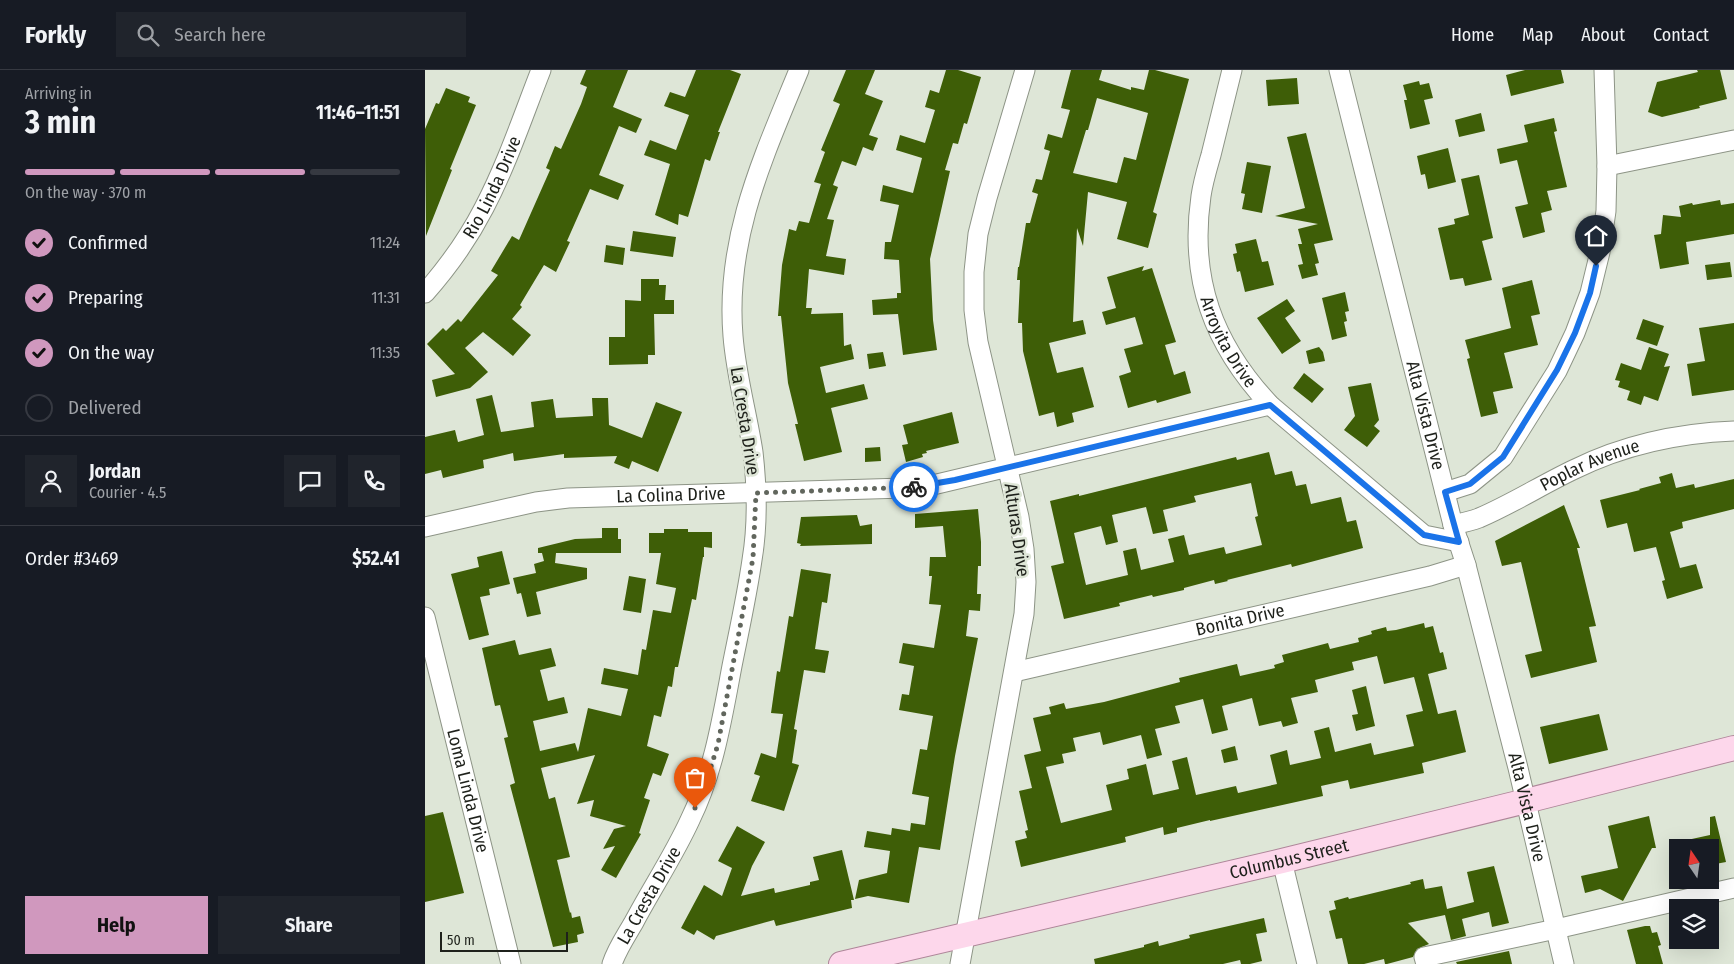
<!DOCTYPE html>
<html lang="en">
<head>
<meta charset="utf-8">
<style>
  :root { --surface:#171b24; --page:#20242c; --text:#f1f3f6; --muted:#9ea1a6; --line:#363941; --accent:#d098be }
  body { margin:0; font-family:"Fira Sans Condensed",sans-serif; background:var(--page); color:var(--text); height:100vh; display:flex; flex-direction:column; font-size:19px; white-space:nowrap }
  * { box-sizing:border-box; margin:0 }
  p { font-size:16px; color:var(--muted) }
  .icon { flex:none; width:28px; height:28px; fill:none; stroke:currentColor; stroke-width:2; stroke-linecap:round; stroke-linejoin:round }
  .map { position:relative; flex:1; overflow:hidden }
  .side { display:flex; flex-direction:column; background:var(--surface); width:425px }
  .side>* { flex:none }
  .needle { width:32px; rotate:347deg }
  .controls { position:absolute; left:1244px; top:769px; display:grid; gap:10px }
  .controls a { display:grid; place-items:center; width:50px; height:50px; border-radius:0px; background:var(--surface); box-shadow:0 5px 20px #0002; font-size:25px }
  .scale { position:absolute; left:15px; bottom:12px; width:128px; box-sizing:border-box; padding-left:5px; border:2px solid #1e211b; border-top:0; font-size:14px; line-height:18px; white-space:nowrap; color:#1e211b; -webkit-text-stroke:4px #dee6d7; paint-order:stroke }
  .pin { position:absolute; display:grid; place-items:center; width:42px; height:42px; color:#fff; margin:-51px -21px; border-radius:50% 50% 50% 0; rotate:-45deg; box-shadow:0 0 5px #0007 }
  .pin .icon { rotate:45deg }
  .courier { position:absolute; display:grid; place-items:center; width:50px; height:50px; margin:-25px; border:4px solid #1a73e8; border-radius:50%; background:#fff; color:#222; box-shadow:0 1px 6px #0007 }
  .summary em { font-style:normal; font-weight:700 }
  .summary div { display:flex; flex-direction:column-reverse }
  .summary { display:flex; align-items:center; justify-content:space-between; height:85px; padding:0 25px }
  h1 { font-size:32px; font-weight:700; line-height:38px }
  .bar { display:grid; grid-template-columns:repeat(4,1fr); gap:8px 5px; align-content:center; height:60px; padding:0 25px }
  .bar i { height:6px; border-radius:4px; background:var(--line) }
  .bar .on { background:var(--accent) }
  .bar p { grid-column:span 4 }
  .line { display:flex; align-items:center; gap:12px; padding:0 25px; border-top:1px solid var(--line) }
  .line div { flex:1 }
  .round { display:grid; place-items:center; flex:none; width:52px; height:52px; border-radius:0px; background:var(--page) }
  ol { padding:0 25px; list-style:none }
  li { display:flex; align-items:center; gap:15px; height:55px }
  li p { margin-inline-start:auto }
  li .icon { padding:5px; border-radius:50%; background:var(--accent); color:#111; stroke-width:4 }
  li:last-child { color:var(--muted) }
  li i { width:28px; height:28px; border:2px solid var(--line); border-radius:50% }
  .cta { display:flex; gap:10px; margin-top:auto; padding:10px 25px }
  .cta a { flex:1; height:58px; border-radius:0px; background:var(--accent); color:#111; font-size:20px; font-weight:700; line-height:58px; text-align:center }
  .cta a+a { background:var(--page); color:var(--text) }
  header { display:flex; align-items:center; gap:30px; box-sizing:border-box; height:70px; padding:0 25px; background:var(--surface); border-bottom:1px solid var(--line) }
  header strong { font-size:24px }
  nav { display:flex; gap:28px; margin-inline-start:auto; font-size:18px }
  .search { width:350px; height:45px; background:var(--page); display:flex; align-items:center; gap:12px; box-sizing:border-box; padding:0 18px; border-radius:0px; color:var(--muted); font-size:19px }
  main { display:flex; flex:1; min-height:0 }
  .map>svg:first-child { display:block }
  .building { fill:#3e5e07; fill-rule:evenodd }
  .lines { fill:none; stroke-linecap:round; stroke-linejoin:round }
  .minor-casing { stroke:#8d9486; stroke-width:21 }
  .major-casing { stroke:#ae8699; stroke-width:26 }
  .minor { stroke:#fff; stroke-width:19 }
  .major { stroke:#fdd7eb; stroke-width:24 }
  .done { stroke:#61665d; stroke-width:5; stroke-dasharray:0 9 }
  .route { stroke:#1a73e8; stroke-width:6 }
  .labels { text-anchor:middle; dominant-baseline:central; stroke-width:5; stroke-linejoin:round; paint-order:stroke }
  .street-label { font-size:18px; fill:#1e211b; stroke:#dee6d7 }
</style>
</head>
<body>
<header>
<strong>Forkly</strong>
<div class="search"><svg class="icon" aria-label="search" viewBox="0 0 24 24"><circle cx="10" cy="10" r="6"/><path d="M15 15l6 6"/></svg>Search here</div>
<nav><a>Home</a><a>Map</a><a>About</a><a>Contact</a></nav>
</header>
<main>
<section class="side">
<div class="summary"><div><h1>3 min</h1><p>Arriving in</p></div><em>11:46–11:51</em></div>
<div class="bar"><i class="on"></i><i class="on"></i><i class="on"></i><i></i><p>On the way · 370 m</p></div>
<ol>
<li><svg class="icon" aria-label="check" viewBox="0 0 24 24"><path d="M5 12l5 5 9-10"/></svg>Confirmed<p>11:24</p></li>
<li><svg class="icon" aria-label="check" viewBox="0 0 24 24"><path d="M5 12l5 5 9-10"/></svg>Preparing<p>11:31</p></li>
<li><svg class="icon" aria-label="check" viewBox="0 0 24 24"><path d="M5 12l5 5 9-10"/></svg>On the way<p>11:35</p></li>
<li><i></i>Delivered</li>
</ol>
<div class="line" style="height:90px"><a class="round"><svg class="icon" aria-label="person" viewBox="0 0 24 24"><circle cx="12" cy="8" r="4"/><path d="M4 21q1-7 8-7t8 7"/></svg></a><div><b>Jordan</b><p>Courier · 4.5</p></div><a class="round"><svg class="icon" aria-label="chat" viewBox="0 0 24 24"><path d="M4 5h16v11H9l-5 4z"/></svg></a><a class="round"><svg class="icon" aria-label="phone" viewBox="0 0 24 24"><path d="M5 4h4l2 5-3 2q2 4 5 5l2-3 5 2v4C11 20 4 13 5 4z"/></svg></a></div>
<div class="line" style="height:65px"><div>Order #3469</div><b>$52.41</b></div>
<div class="cta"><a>Help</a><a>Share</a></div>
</section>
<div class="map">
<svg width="1309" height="894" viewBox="0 0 1309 894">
  <rect width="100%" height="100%" fill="#dee6d7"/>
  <!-- building -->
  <path class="building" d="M161 0H203L188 37 217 49 211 63 194 56 174 105 199 115 193 130 165 119 142 171 145 172 131 202 119 195 95 235 97 237 87 249 106 265 88 286 58 262 40 278 63 302 45 318 11 327 7 310 30 304 2 274 18 258 21 261 33 249 36 252 73 205 66 201 87 166 94 170 125 100 121 98 130 76 136 79 156 34 162 17 155 14Z
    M271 0H305L316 4 293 62H295L285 91 280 89 263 147 254 144 253 155 230 145 245 94 219 85 225 70 251 80 264 45 239 36 245 22 260 27Z
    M421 0H450L440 24 458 31 444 65 453 68 448 81 438 77 431 96 417 91 408 115 413 117 402 149 409 150 401 186 421 189 419 205 384 199 381 238H387L386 244 418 243 419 276 426 274 429 289 395 297 401 323 439 314 443 329 406 338 417 382 379 391 370 354H373L363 313 356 246H353L357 195 364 159 371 161 374 151 384 153 396 114 389 112 400 82 396 80 415 34 408 31Z
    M521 0H533L556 7 542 54 539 53 533 74 528 73 520 100 525 101 505 189 508 250 512 280 478 285 473 244 448 245 447 230 472 228V223H476L474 190 459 189 460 172H466L474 135 455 131 458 115 488 123 497 88 471 80 475 65 500 73 510 40 500 37 505 20 514 23Z
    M646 0H677L674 10 706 20V17L719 20 724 0H730L764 9 728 142 732 144 723 178 692 169 702 132 663 122 658 176 652 158 648 252 658 250 661 264 624 273 632 303 658 297 669 337 647 343 649 352 632 357 629 342 614 346 598 281 597 253H593L595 210H592L593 197H594L601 153H605L613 124 607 122 611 109 617 110 625 81 619 79 623 64 637 68 645 40 636 38ZM672 28 723 43 711 90 699 87 692 113 648 103 661 60H663Z
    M1100 0H1136L1139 13 1086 26 1081 5Z
    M1272 0H1295L1302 29 1274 36 1275 38 1237 47 1223 42 1232 12 1273 2Z
    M872 8 874 34 843 36 841 10Z
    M994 11 995 15 1004 13 1008 28 999 30 1005 54 985 59 979 30H982L978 15Z
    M21 18 45 27 43 32 51 35 25 99 27 100 1 166 0 59 11 33 14 34Z
    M1056 43 1060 61 1034 67 1030 50Z
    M1129 48 1132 61 1129 62 1132 75 1142 117 1122 121 1127 140 1116 143 1120 162 1098 168 1090 137 1103 134 1092 90 1075 94 1072 79 1103 72 1099 55Z
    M881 63 908 170 889 174 894 193 890 194 893 205 877 209 873 195 878 194 873 174H877L873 159 893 154 850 146 880 138 862 67Z
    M1023 78 1031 112 1003 119 1000 104 996 105 992 86Z
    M822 92 846 96 837 143 817 139 820 124 816 123Z
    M1054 105 1068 168 1057 171 1067 210 1040 216 1038 208 1025 210 1013 158 1030 154 1029 149 1044 145 1036 109Z
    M1295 130 1296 135 1309 133V164L1261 172 1264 194 1235 199 1229 165 1236 164 1238 145 1256 147 1254 136 1267 133 1268 135Z
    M208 161 251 167 248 187 205 181Z
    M831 169 837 192 843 191 849 215 820 222 815 201 812 202 808 184 812 183 810 174Z
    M181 175 200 178 198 195 179 192Z
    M1305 192 1307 207 1282 210 1280 195Z
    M719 196 717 201 727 198 751 272 740 275 749 305 760 301 766 323 732 333 731 330 703 338 694 306 706 302 699 279 718 274 710 247 681 255 677 242 691 238 682 207Z
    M216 209H234V215H241L240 230H249V244H229L230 285H223V294L184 295V267H200V230L216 231Z
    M1107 210 1115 244 1106 246 1113 275 1079 283 1088 318 1068 322 1073 343 1056 347 1042 289 1045 288 1040 270 1086 258 1077 218Z
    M920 222 924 241 920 242 922 251 919 252 922 266 907 270 897 228Z
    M862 229 870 241 860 248 876 271 857 284 832 248Z
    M1218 249 1239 256 1232 276 1211 269Z
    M1309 253V320L1267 326 1262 294 1280 291 1274 258Z
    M894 277 898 282 900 291 884 294 881 281Z
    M1224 277 1244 284 1239 297 1245 296 1233 331 1219 326 1216 335 1202 330 1205 321 1193 317 1195 311 1190 310 1196 293 1216 300Z
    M458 282 461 296 444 299 442 284Z
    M879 303 899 319 887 333 868 318Z
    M946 313 954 350 949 356 955 361 942 377 919 360 930 346 923 317Z
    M67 325 76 362 109 357 106 332 128 329 131 348 168 346 167 328H183L184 355 217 368 231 332 257 342 233 402 207 391 204 399 189 393 192 386 139 388V384L89 391 88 383 58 390 59 398 18 408 16 400 0 404V367L30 360 33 372 59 365 51 329Z
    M527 342 534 373 501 381 502 383 497 384 498 387 481 392 477 375 483 374 478 355Z
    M455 377 456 391 440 392V378Z
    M844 382 850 405 867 401 871 416 881 414 886 434 916 427 922 452 931 450 938 478 867 497 866 494 802 510 803 511 790 514 789 510 759 518V520L728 527 727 525 694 533 695 536 639 549 626 496 639 493 625 431 654 424V426L811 387 812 390ZM826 413 833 446 830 447 837 475 801 484 799 477 764 485 759 465 743 469 749 492 716 500 711 478 698 481 703 505 661 515 649 463 676 456 681 475 693 472 687 445 721 437 728 464 743 461 738 440 771 432 769 426Z
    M1247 403 1251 418 1269 414 1270 418 1309 409V439L1257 452 1258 458 1245 462 1255 498 1271 494 1278 518 1242 529 1237 511 1240 510 1231 477 1209 482 1202 453 1182 458 1175 430 1215 420 1214 419 1236 413 1234 407Z
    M1139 435 1155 478H1152L1171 556 1164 557 1172 592 1106 608 1100 585 1117 581 1096 492 1077 496 1070 471Z
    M553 439 556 472V496H553L552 524H556L555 541 544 540 541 566 553 568 530 686 515 780 494 777 484 833 443 826 430 829 434 810 462 803 465 781 439 777 442 761 466 765 467 758 485 761 486 753 500 755 504 727 487 724 495 679 502 680 508 646 474 640 477 624 484 625 489 596 474 593 478 573 509 578 516 535 504 534 507 506H504L505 487H521L518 456 490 458V444Z
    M432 445 435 456 447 454V474L375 476 376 474 372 473 376 447Z
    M177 458H193V469H196V483H131L130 493 162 498V509L111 522 116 544 102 547 96 523 92 524 88 508 111 503 109 494 119 491 117 483H113V478L150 469 177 468Z
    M239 459H263V462H287V478L279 477V487H278L271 530 267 529 253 597H250L247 617 243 616 236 647 229 645 222 676 244 684 236 706 228 703 219 728 225 730 214 763 216 764 191 808 176 800 190 776 178 779 189 759 201 756 165 746 169 730 152 734 170 685 116 698 124 729 130 727 145 787 132 790 145 843 146 842 147 848 155 846 159 863 152 865 153 872 128 877 85 715 90 713 79 668 83 667 75 635 70 636 57 578 90 570 94 585 126 578 131 596 115 600 123 631 139 627 143 643 108 651 115 681 150 673 153 682 163 638 196 646 203 619 176 614 179 598 213 605 217 579 221 580 228 540 246 543 251 518 231 514 236 483H224V463H239Z
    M77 481 85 514 64 519 65 525 55 527 64 565 44 570 26 504 54 497 52 487Z
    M376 499 406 504 402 533 397 532 390 579 404 581 400 603 379 600 369 659 372 660 367 693 374 695 359 741 326 731 335 706 329 704 336 683 351 688 358 644 346 643 352 601 355 602 364 546 368 547Z
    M204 506 221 509 216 543 198 540Z
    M999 553 1000 558 1008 556 1015 583 1018 582 1022 599 1003 604 1013 644 1031 640 1041 682 997 693 999 703 925 719 923 710 896 716 898 726 785 751V750L752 758V762L739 765 738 757 700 767 701 772 596 797 590 771 602 768 600 761 603 760 594 721 607 718 599 685 616 681 608 648 626 644 624 637 639 633 641 639 679 632 755 612 754 608 812 594 815 606 850 598 849 595 859 592 857 585 903 573 905 579 934 572 933 568 947 564 946 561 961 557 962 561 971 560ZM952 586 959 614 989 607 998 641 981 645 989 676 949 685 946 673 910 682 904 657 889 661 896 688 865 695 862 680 845 685 852 714 813 723 811 716 771 725 762 687 747 691 754 719 728 725 721 694 702 699 704 709 681 715 687 740 636 753 621 697 639 693 637 684 651 681 648 668 675 662 678 675 716 665 722 689 737 685 730 659 755 653 750 636 778 629 787 664 803 660 797 636 827 628 834 656 856 651 858 657 873 653 866 628 893 622 890 610 929 600 927 592Z
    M941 616 950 656 931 661 927 645 933 644 927 620Z
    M1174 644 1183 680 1124 694 1115 657Z
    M810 676 813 690 799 693 796 680Z
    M18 742 39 823 0 832V746Z
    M1224 746 1231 778H1227L1198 831 1175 819 1160 823 1156 806 1193 798 1183 756Z
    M1290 746 1301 792 1285 795V778H1254L1253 772 1285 765V747Z
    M312 756 340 772 327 796 316 826 349 818 350 823 385 815V812L394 810 388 787 417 780 429 830H426L427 838 351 856 349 850 291 866 289 870 272 860 269 865 256 858 279 815 297 826 307 798 293 791Z
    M1069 796 1084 853 1067 857 1064 842 1037 849 1041 866 1026 870 1020 845 983 853 1004 874 992 879 988 887 962 894H960L959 889 939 894H923L917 868 911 869 904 841 911 839 909 831 923 827 924 829 986 814 985 812 998 809 1000 819 1017 816 1022 839 1049 832 1042 802Z
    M839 848 842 862 831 864 837 891 825 894H816L815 890 798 894H670L669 889 719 877V875L733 871 734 876 765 868 764 865Z
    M1220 856H1225L1227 863 1232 862 1236 875 1233 876 1238 894H1211L1202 860Z
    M1084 881 1087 894H1032L1031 892Z"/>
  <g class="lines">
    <defs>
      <g id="minor">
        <path id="s1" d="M807 0C800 28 793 57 786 85 782 99 778 112 776 126 764 209 788 274 845 335L999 465 1034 472"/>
        <path id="s2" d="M914 0 1028 455 1041 495 1093 698 1139 894"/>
        <path d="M1182 96 1309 70"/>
        <path id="s3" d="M0 223C23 197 43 169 59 138 82 94 98 46 116 0"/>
        <path d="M1020 422 1045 414 1078 387 1132 301 1150 263 1165 223 1175 182 1181 141 1182 96 1179 0"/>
        <path id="s4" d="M1028 455C1037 453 1046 451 1054 448 1087 434 1118 414 1150 399 1199 375 1255 363 1309 361"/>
        <path id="s5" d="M0 457 111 432 143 428 479 418 512 414 845 335"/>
        <path id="s6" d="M0 547 86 894"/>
        <path id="s7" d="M589 602 1005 506 1041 495"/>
        <path d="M857 791 882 894"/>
        <path id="s8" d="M187 894C192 879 201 866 209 852 227 818 249 785 265 750 289 701 297 649 307 596 314 561 322 525 327 490 333 454 332 417 328 382 322 343 311 305 308 266 300 168 338 88 374 0"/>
        <path d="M535 894 599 544 601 512 599 479 594 447 553 272 549 240V202L553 164 562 128 600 0"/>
        <path d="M1001 894 999 887 1131 859 1309 818"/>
      </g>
      <g id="major">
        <path id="s9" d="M416 894 857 791 1101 731 1309 678"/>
      </g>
    </defs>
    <!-- minor casing -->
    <use href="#minor" class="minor-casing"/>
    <!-- major casing -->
    <use href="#major" class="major-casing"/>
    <!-- minor -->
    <use href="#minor" class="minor"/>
    <!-- major -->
    <use href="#major" class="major"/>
  </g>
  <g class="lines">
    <!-- done -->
    <path class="done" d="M270 738 281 713 293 674 328 488 331 423 489 417"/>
    <!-- route -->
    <path class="route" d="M489 417 530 410 845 335 999 465 1034 472 1020 422 1045 414 1078 387 1132 300 1150 263 1165 223 1171 196"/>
  </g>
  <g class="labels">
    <!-- street labels -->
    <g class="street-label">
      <text stroke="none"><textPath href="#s3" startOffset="126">Rio Linda Drive</textPath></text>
      <text stroke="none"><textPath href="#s1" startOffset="282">Arroyita Drive</textPath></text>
      <text stroke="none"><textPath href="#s2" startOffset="356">Alta Vista Drive</textPath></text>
      <text transform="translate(320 351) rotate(81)">La Cresta Drive</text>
      <text stroke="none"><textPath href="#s4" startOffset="150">Poplar Avenue</textPath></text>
      <text stroke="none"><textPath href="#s5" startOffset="249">La Colina Drive</textPath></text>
      <text transform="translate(592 460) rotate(82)">Alturas Drive</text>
      <text stroke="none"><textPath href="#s7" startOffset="232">Bonita Drive</textPath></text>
      <text stroke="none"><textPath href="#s6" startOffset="179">Loma Linda Drive</textPath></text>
      <text stroke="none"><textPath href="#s2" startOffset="761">Alta Vista Drive</textPath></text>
      <text stroke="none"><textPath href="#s9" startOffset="460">Columbus Street</textPath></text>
      <text stroke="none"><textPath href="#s8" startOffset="78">La Cresta Drive</textPath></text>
    </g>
  </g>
</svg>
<div class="controls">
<a><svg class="needle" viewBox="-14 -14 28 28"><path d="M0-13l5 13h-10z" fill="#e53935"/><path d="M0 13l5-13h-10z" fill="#9ea1a6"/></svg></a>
<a><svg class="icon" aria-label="layers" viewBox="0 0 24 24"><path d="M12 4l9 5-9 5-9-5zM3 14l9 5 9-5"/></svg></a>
</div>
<div class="scale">50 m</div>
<div class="pin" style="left:270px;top:738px;background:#ea580c"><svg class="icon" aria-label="bag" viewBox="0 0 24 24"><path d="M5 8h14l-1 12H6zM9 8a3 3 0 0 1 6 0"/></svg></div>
<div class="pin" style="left:1171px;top:196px;background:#1f2937"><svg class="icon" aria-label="home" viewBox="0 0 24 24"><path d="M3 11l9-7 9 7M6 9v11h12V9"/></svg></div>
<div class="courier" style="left:489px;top:417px"><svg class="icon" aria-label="bike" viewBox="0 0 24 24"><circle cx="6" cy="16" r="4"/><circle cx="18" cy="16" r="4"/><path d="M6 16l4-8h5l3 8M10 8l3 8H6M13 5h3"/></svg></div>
</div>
</main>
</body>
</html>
